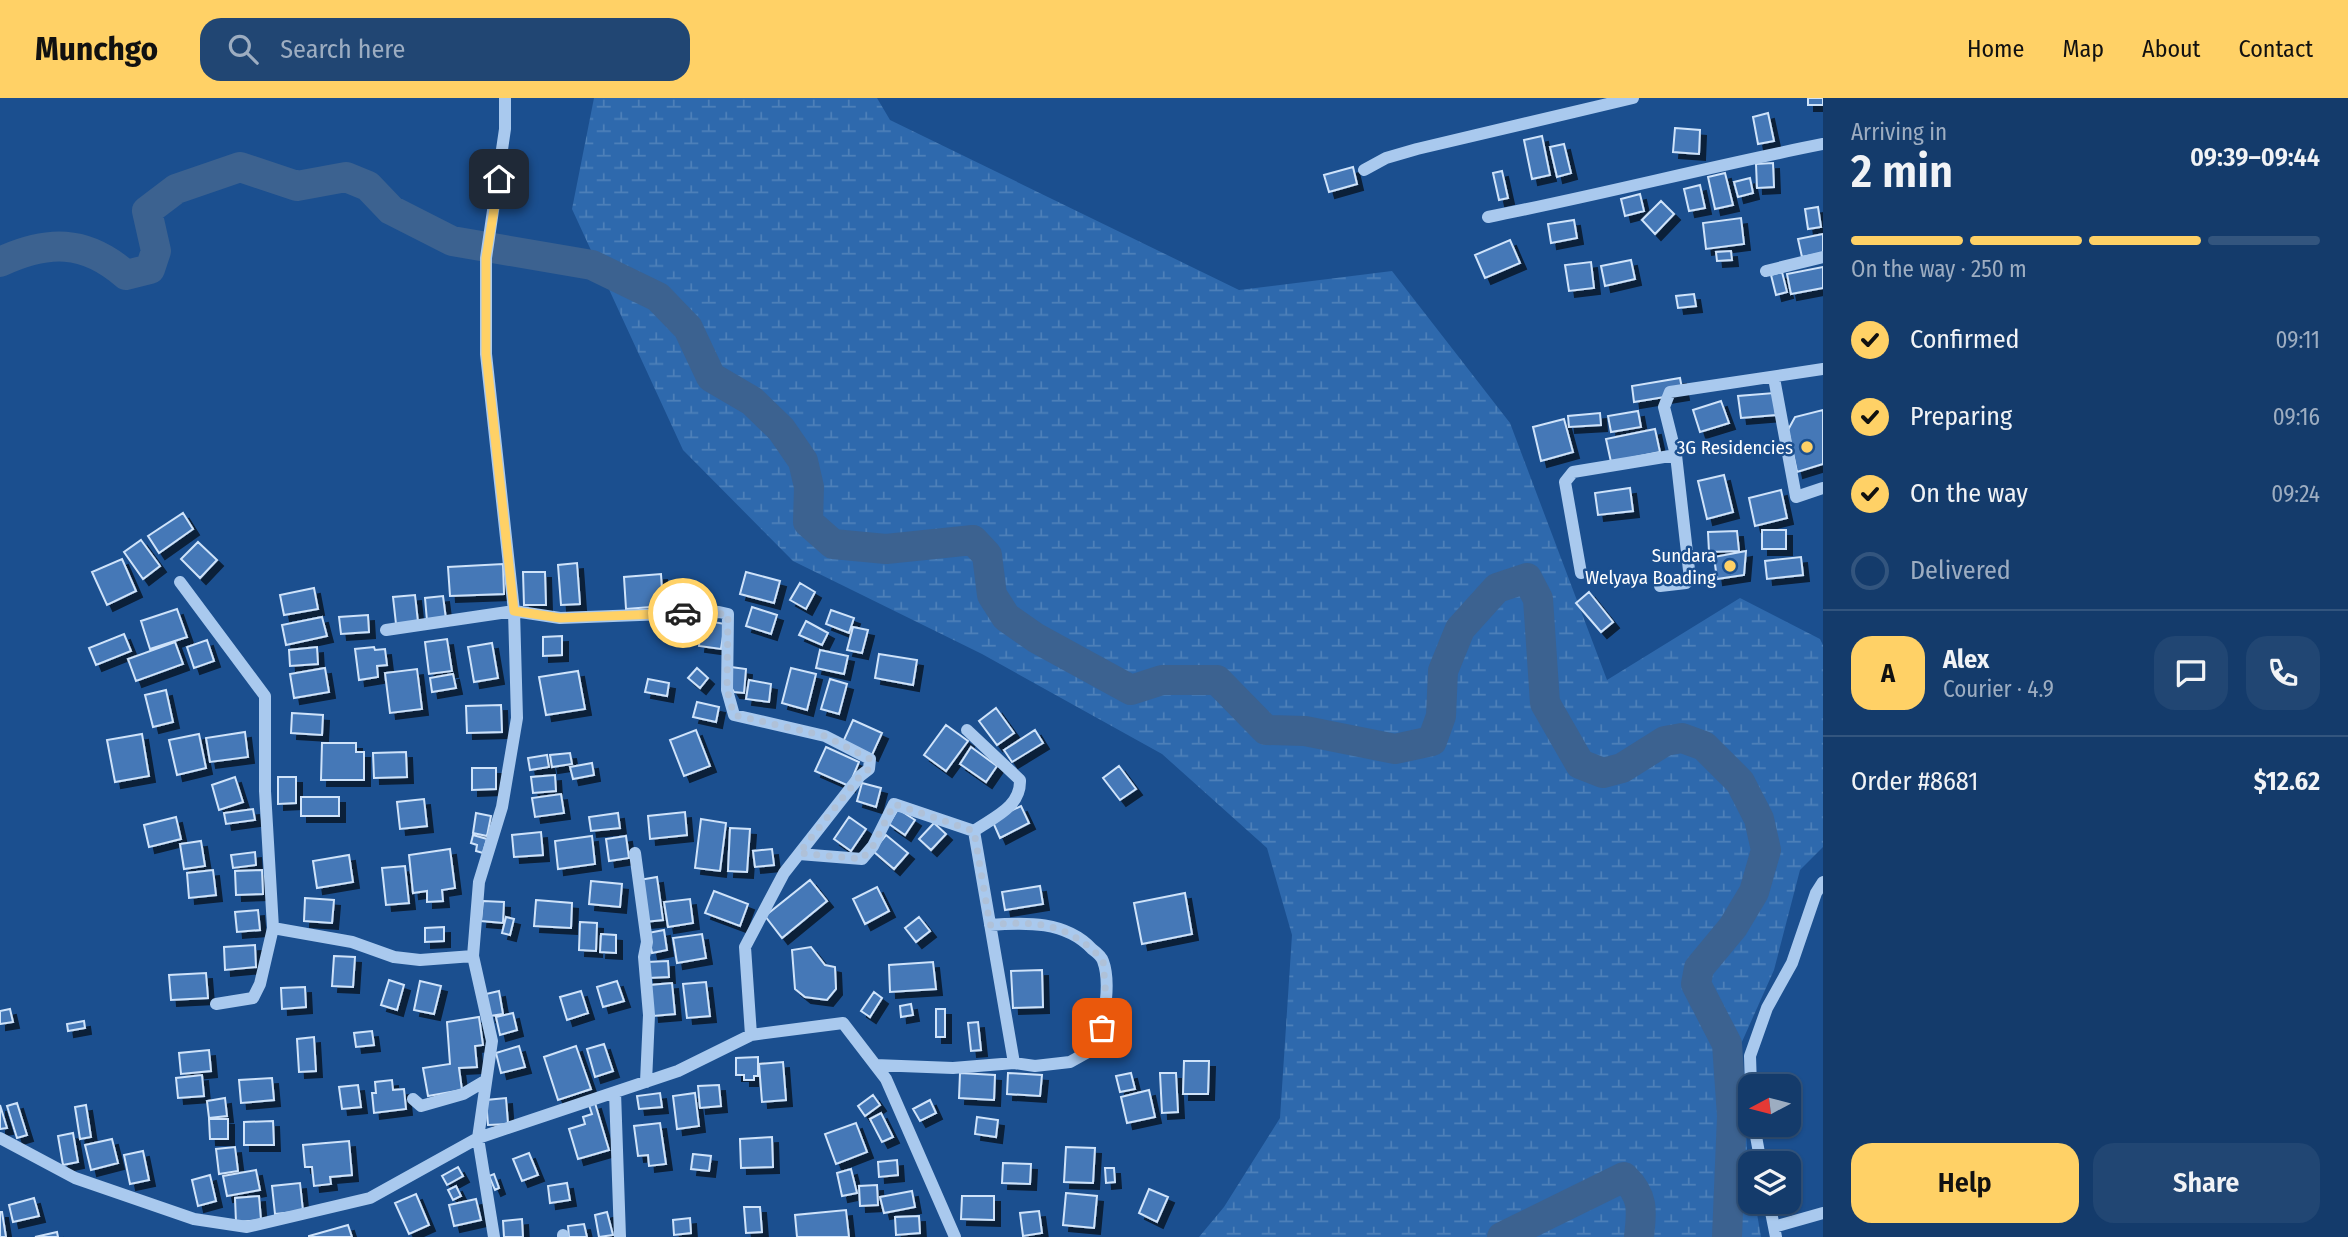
<!DOCTYPE html>
<html lang="en">
<head>
<meta charset="utf-8">
<style>
  :root { --surface:#143b6b; --page:#214673; --text:#f1f3f6; --muted:#9dadc1; --line:#33557e; --accent:#ffd166 }
  body { margin:0; font-family:"Fira Sans Condensed",sans-serif; background:var(--page); color:var(--text); height:100vh; display:flex; flex-direction:column; font-size:26px; white-space:nowrap }
  * { box-sizing:border-box; margin:0 }
  p { font-size:23px; color:var(--muted) }
  .icon { flex:none; width:38px; height:38px; fill:none; stroke:currentColor; stroke-width:2; stroke-linecap:round; stroke-linejoin:round }
  .map { position:relative; flex:1; overflow:hidden }
  .drawer { display:flex; flex-direction:column; background:var(--surface); width:525px }
  .drawer>* { flex:none }
  .needle { width:46px; rotate:263deg }
  .buttons { position:absolute; left:1738px; top:976px; display:grid; gap:14px }
  .buttons a { display:grid; place-items:center; width:63px; height:63px; border-radius:14px; background:var(--surface); box-shadow:0 2px 5px #0004,0 0 0 2px var(--line); font-size:35px }
  .pin { position:absolute; display:grid; place-items:center; width:60px; height:60px; color:#fff; margin:-30px; border-radius:14px; box-shadow:0 4px 10px #0006 }
  .courier { position:absolute; display:grid; place-items:center; width:70px; height:70px; margin:-35px; border:5px solid #ffd166; border-radius:50%; background:#fff; color:#222; box-shadow:0 2px 9px #0007 }
  .headline em { font-style:normal; font-weight:600 }
  .headline div { display:flex; flex-direction:column-reverse }
  .headline { display:flex; align-items:center; justify-content:space-between; height:119px; padding:0 28px }
  h1 { font-size:46px; font-weight:600; line-height:52px }
  .bar { display:grid; grid-template-columns:repeat(4,1fr); gap:10px 7px; align-content:center; height:84px; padding:0 28px }
  .bar i { height:9px; border-radius:5px; background:var(--line) }
  .bar .on { background:var(--accent) }
  .bar p { grid-column:span 4 }
  .line { display:flex; align-items:center; gap:18px; padding:0 28px; border-top:2px solid var(--line) }
  .line div { flex:1 }
  .round { display:grid; place-items:center; flex:none; width:74px; height:74px; border-radius:21px; background:var(--page) }
  ol { padding:0 28px; list-style:none }
  li { display:flex; align-items:center; gap:21px; height:77px }
  li p { margin-inline-start:auto }
  li .icon { padding:7px; border-radius:50%; background:var(--accent); color:#111; stroke-width:4 }
  li:last-child { color:var(--muted) }
  li i { width:38px; height:38px; border:4px solid var(--line); border-radius:50% }
  .button { display:flex; gap:14px; margin-top:auto; padding:14px 28px }
  .button a { flex:1; height:80px; border-radius:21px; background:var(--accent); color:#111; font-size:28px; font-weight:600; line-height:80px; text-align:center }
  .button a+a { background:var(--page); color:var(--text) }
  header { display:flex; align-items:center; gap:42px; box-sizing:border-box; height:98px; padding:0 35px; background:var(--accent); color:#111 }
  header strong { font-size:33px }
  nav { display:flex; gap:38px; margin-inline-start:auto; font-size:24px }
  .search { width:490px; height:63px; background:var(--page); display:flex; align-items:center; gap:18px; box-sizing:border-box; padding:0 24px; border-radius:21px; color:var(--muted); font-size:26px }
  main { display:flex; flex:1; min-height:0 }
  .map>svg:first-child { display:block }
  .wetland { fill:url(#wetland-marsh) }
  .lines { fill:none; stroke-linecap:round; stroke-linejoin:round }
  .river { stroke:#3c6290; stroke-width:30 }
  .building { fill:#4478b7; stroke:#cfe3fa; stroke-width:2; filter:url(#shadow) }
  .minor { stroke:#a9c9ee; stroke-width:12 }
  .done { stroke:#afc1d8; stroke-width:7; stroke-dasharray:0 12.6 }
  .route { stroke:#ffd166; stroke-width:9 }
  .poi-dot { fill:#ffd166; stroke:#1b4f8f; stroke-width:2.5 }
  .labels { text-anchor:middle; dominant-baseline:central; stroke-width:5; stroke-linejoin:round; paint-order:stroke }
  .poi-label { font-size:19px; fill:#fff; stroke:#1b4f8f; text-anchor:end }
</style>
</head>
<body>
<header>
<strong>Munchgo</strong>
<div class="search"><svg class="icon" aria-label="search" viewBox="0 0 24 24"><circle cx="10" cy="10" r="6"/><path d="M15 15l6 6"/></svg>Search here</div>
<nav><a>Home</a><a>Map</a><a>About</a><a>Contact</a></nav>
</header>
<main>
<div class="map">
<svg width="1823" height="1139" viewBox="0 0 1823 1139">
  <defs>
    <pattern id="wetland-marsh" width="20" height="14" patternUnits="userSpaceOnUse" patternTransform="scale(1.75)"><rect width="20" height="14" fill="#2e69ad"/><path d="M1 5h8M5 5V1M11 12h8M15 12V8" fill="none" stroke="#4d80b9"/></pattern>
    <filter id="shadow"><feDropShadow dx="6" dy="6" stdDeviation="0" flood-color="#0009"/></filter>
  </defs>
  <rect width="100%" height="100%" fill="#1b4f8f"/>
  <!-- wetland -->
  <path class="wetland" d="M594 0H877L890 22 1239 192 1392 173 1510 325 1607 582 1740 500 1820 541 1823 547V749L1800 772 1774 872 1741 946 1750 1104H1755L1761 1139H1199L1224 1109 1280 1020 1292 837 1267 750 1162 656 982 556 793 463 683 352 572 111Z"/>
  <g class="lines">
    <!-- river -->
    <path class="river" d="M0 164C47 142 85 141 126 177L150 171 156 153 147 113 176 91 240 69 297 88 346 79 368 88 391 112 452 143 592 167 658 199 688 230 711 279 752 303 781 331 803 363 809 389 808 424 833 446 886 451 973 442 987 457 992 497 1006 519 1036 540 1131 592 1162 582H1217L1266 632 1305 633 1395 651 1432 643 1441 618 1443 573 1460 531 1497 490 1527 480 1538 501 1545 605 1580 666 1603 675 1622 670 1665 643 1682 640 1704 648 1740 684 1759 721 1766 752 1754 794 1733 829 1699 870 1696 886 1727 946 1732 1018 1727 1139
      M1502 1139 1624 1079C1644 1098 1642 1113 1639 1139"/>
  </g>
  <!-- building -->
  <path class="building" d="M1808 0H1823V7H1808Z
    M1768 15 1774 43 1758 46 1753 19Z
    M1675 30 1700 32 1699 56 1673 54Z
    M1542 38 1550 77 1532 81 1524 42Z
    M1564 46 1571 75 1557 79 1550 49Z
    M1773 65 1774 89 1757 90 1756 66Z
    M1353 69 1357 86 1329 94 1324 77Z
    M1502 73 1508 100 1499 102 1493 75Z
    M1725 75 1733 107 1715 111 1708 79Z
    M1750 80 1753 95 1738 99 1734 84Z
    M1700 87 1705 110 1689 113 1684 91Z
    M1640 96 1644 113 1625 118 1621 101Z
    M1661 103 1674 116 1655 136 1642 122Z
    M1818 109 1821 129 1808 131 1805 111Z
    M1741 120 1744 146 1706 151 1703 125Z
    M1574 122 1577 140 1551 145 1548 126Z
    M1823 136V155L1802 159 1798 141Z
    M1510 142 1520 165 1485 180 1475 157Z
    M1731 153 1732 162 1717 163 1716 154Z
    M1631 162 1635 181 1605 188 1601 168Z
    M1591 164 1594 190 1569 193 1565 167Z
    M1823 169V190L1791 196 1787 176Z
    M1782 174 1787 194 1776 197 1771 177Z
    M1694 196 1696 208 1678 210 1676 198Z
    M1680 280 1683 296 1634 304 1632 288Z
    M1774 295 1776 317 1741 320 1738 298Z
    M1721 303 1729 325 1700 334 1693 312Z
    M1823 312V366L1797 374 1788 332 1795 319Z
    M1638 313 1641 329 1611 334 1608 318Z
    M1600 315 1601 327 1569 329 1568 318Z
    M1564 321 1573 354 1541 363 1533 329Z
    M1655 331 1660 354 1611 364 1606 341Z
    M1724 377 1733 414 1707 421 1698 383Z
    M1630 390 1633 413 1598 417 1595 395Z
    M1781 392 1787 420 1755 428 1749 400Z
    M183 415 193 431 159 455 148 438Z
    M1762 432H1786V451H1762Z
    M1737 433 1739 453 1709 454 1708 434Z
    M141 442 160 468 143 481 124 454Z
    M198 444 217 462 200 480 181 461Z
    M1746 453 1744 477 1717 481 1714 459Z
    M1801 459 1803 477 1767 481 1765 463Z
    M122 461 136 493 107 507 92 474Z
    M577 465 580 506 561 507 558 467Z
    M503 466 504 496 450 498 448 469Z
    M523 474H545L546 507H524Z
    M746 474 780 483 774 505 740 496Z
    M661 476 663 508 626 511 624 479Z
    M681 483 697 487 690 512 674 508Z
    M800 485 815 494 806 511 790 502Z
    M314 490 318 511 284 517 280 497Z
    M1589 494 1613 524 1601 534 1576 505Z
    M415 497 418 524 396 526 393 499Z
    M443 498 446 521 427 523 425 500Z
    M752 509 777 517 771 536 746 528Z
    M177 511 187 539 150 551 141 523Z
    M831 512 854 520 849 535 826 526Z
    M368 517 369 534 341 536 339 519Z
    M322 519 327 538 286 547 282 527Z
    M702 522 725 526 721 551 699 548Z
    M806 523 828 535 822 547 799 537Z
    M853 529 868 532 862 555 847 552Z
    M124 536 131 553 96 567 89 550Z
    M562 538V557L543 558V539Z
    M447 541 452 573 429 576 425 544Z
    M207 542 214 563 194 570 187 549Z
    M175 544 183 566 136 583 128 561Z
    M492 545 498 580 474 584 468 549Z
    M317 549 318 566 290 568 289 552Z
    M374 549 375 552 385 551 387 567 377 568 378 579 359 582 355 551Z
    M820 552 848 558 844 576 816 570Z
    M879 556 917 562 913 587 875 580Z
    M731 569 746 571 744 595 734 594 729 586Z
    M325 570 329 594 294 600 290 576Z
    M697 570 708 580 700 590 688 580Z
    M791 570 816 576 807 612 782 605Z
    M417 571 422 611 390 615 385 575Z
    M578 573 585 611 546 617 539 579Z
    M453 576 456 590 432 594 430 580Z
    M648 581 669 585 667 598 645 594Z
    M830 581 847 586 839 616 821 611Z
    M749 582 771 586 769 604 746 601Z
    M166 592 173 624 153 629 145 597Z
    M697 604 719 609 716 624 693 619Z
    M501 607 502 634 467 635 466 608Z
    M996 610 1014 635 997 647 979 623Z
    M292 615 323 617 322 637 291 635Z
    M853 622 882 635 872 657 843 644Z
    M946 627 968 643 946 673 924 657Z
    M696 632 710 668 684 678 670 642Z
    M1035 632 1043 645 1012 664 1004 652Z
    M245 634 248 659 210 664 206 640Z
    M142 636 149 678 115 684 107 642Z
    M199 636 206 670 177 677 169 642Z
    M322 645H356V654H364V682H321Z
    M826 649 859 664 849 688 815 673Z
    M971 649 997 668 986 684 960 666Z
    M406 654 407 679 374 680 373 655Z
    M570 655 572 666 552 669 550 657Z
    M547 657 549 669 530 672 528 660Z
    M592 665 594 677 573 681 570 669Z
    M1119 668 1136 691 1120 702 1103 680Z
    M472 670H496V691L472 692Z
    M555 677 556 693 533 695 531 679Z
    M235 679 243 704 219 712 212 687Z
    M278 679H296V705L278 706Z
    M862 685 881 690 876 709 857 703Z
    M561 696 564 715 535 719 532 700Z
    M301 699H339V718H301Z
    M424 701 427 728 400 731 397 704Z
    M1021 708 1029 725 1000 740 992 722Z
    M253 711 255 722 226 726 224 715Z
    M898 711 915 722 905 737 889 726Z
    M685 714 687 737 650 741 648 718Z
    M476 715 491 718 487 738 473 735Z
    M618 715 620 730 591 733 589 719Z
    M176 719 181 741 149 749 144 727Z
    M849 719 866 731 851 753 834 741Z
    M701 721 726 725 720 773 695 770Z
    M934 725 946 736 931 752 919 741Z
    M730 730 750 731 747 774 728 773Z
    M541 734 543 757 514 759 512 737Z
    M473 737 487 741 483 755 476 753 477 747 471 745Z
    M886 737 908 755 894 771 873 753Z
    M592 738 595 766 558 771 555 743Z
    M626 738 629 760 609 763 606 741Z
    M201 743 205 768 184 771 180 746Z
    M450 751 455 790 442 792 443 803 427 804V793L413 795 409 757Z
    M772 751 774 767 755 769 753 753Z
    M255 754 256 767 233 770 231 757Z
    M349 757 353 784 317 790 313 763Z
    M405 768 409 805 386 807 382 770Z
    M213 772 216 797 189 800 187 775Z
    M262 772 263 796 236 797 235 773Z
    M657 779 663 822 645 824 639 782Z
    M810 782 827 803 782 840 765 818Z
    M591 783 622 786 620 809 589 806Z
    M1040 788 1043 806 1005 812 1002 794Z
    M877 789 889 813 865 826 853 801Z
    M714 793 748 806 740 828 705 815Z
    M1185 795 1192 836 1142 846 1134 805Z
    M305 800 334 802 332 825 304 823Z
    M690 801 693 825 668 829 664 804Z
    M536 802 572 805 571 830 534 828Z
    M483 803 504 804 503 825 481 823Z
    M258 812 260 832 237 834 235 814Z
    M506 819 514 821 510 837 502 835Z
    M919 819 930 833 916 844 905 830Z
    M580 824 597 825 596 853 579 852Z
    M444 829V843L425 844V830Z
    M664 832 667 852 652 855 648 835Z
    M601 836 616 837V855L600 854Z
    M702 836 706 860 677 865 673 840Z
    M255 847 256 869 225 872 224 849Z
    M811 849 825 867 835 869 836 891 827 902 805 899 795 891 792 852Z
    M334 858 355 859 353 889 332 888Z
    M668 863 669 879 648 880 647 864Z
    M933 864 936 891 890 894 889 867Z
    M1042 872 1043 909 1013 910 1011 873Z
    M206 875 208 900 171 902 169 877Z
    M389 882 404 887 397 912 381 907Z
    M420 883 441 888 434 916 414 912Z
    M617 883 624 903 603 909 597 889Z
    M706 884 710 918 687 920 683 886Z
    M672 885 675 916 653 918 650 887Z
    M305 889 306 909 282 911 281 890Z
    M499 893 503 916 490 918 486 896Z
    M581 893 588 915 567 922 560 899Z
    M874 894 882 900 870 919 861 913Z
    M911 906 913 917 901 919 900 908Z
    M10 911 13 924 0 926V913Z
    M936 911H945V939H936Z
    M513 915 517 932 500 937 496 919Z
    M479 919 483 947 475 948 477 969 459 970 462 992 428 998 423 970 450 966 447 924Z
    M84 923 85 930 68 933 67 926Z
    M978 924 981 952 971 953 968 925Z
    M372 933 374 947 356 949 354 935Z
    M314 939 316 973 299 974 297 941Z
    M604 946 613 973 595 979 587 951Z
    M519 948 525 969 501 975 496 955Z
    M576 948 591 991 558 1002 544 959Z
    M209 952 211 973 181 976 179 955Z
    M758 959V978H754V982H744V977H736V960Z
    M1184 963H1209L1208 996H1183Z
    M783 964 786 1002 762 1004 759 966Z
    M960 975 995 977 994 1002 959 1000Z
    M1008 975 1042 977 1040 998 1007 996Z
    M1131 975 1135 991 1120 994 1116 978Z
    M1160 975H1176L1178 1014 1162 1015Z
    M202 977 204 998 178 1000 176 980Z
    M272 980 274 1002 241 1005 239 982Z
    M392 982 393 992 404 991 406 1011 374 1015 372 995H376L375 984Z
    M358 987 361 1009 342 1011 339 989Z
    M719 987 721 1008 700 1010 698 988Z
    M1149 992 1155 1019 1127 1025 1121 999Z
    M660 995 662 1009 639 1011 637 998Z
    M695 995 699 1028 677 1031 673 998Z
    M873 997 880 1007 865 1018 858 1008Z
    M225 1000 227 1018 209 1020 207 1003Z
    M506 1000 508 1026 488 1027 486 1002Z
    M930 1002 936 1015 920 1023 913 1011Z
    M17 1005 27 1037 17 1040 7 1008Z
    M595 1005 609 1052 578 1061 569 1031 585 1026 583 1019 592 1016 589 1007Z
    M0 1007 7 1030 0 1031Z
    M86 1007 91 1039 80 1041 75 1009Z
    M881 1015 893 1039 882 1044 870 1021Z
    M977 1019 998 1022 996 1039 975 1036Z
    M209 1021H228V1041H210Z
    M273 1023 274 1047H244V1024Z
    M660 1025 666 1066 649 1068 648 1057 638 1058 634 1028Z
    M856 1025 867 1054 836 1066 825 1036Z
    M73 1035 78 1064 63 1067 58 1038Z
    M772 1039 773 1069 741 1070 740 1041Z
    M112 1041 118 1065 91 1072 85 1047Z
    M349 1043 352 1077 330 1079 331 1086 314 1088 312 1069H305L303 1047Z
    M235 1049 238 1073 219 1076 216 1051Z
    M1066 1049 1095 1050 1093 1085 1064 1084Z
    M143 1053 149 1082 130 1086 124 1057Z
    M529 1055 538 1077 522 1083 513 1061Z
    M693 1056 711 1058 709 1073 691 1071Z
    M897 1062 898 1077 879 1079 878 1064Z
    M1003 1065 1031 1066 1030 1086 1002 1085Z
    M458 1069 463 1078 447 1087 442 1078Z
    M1105 1070H1114L1115 1084 1106 1085Z
    M851 1071 857 1095 842 1098 837 1075Z
    M256 1072 260 1092 227 1098 223 1078Z
    M494 1076 499 1090 495 1092 489 1078Z
    M210 1077 216 1103 198 1108 192 1082Z
    M300 1085 303 1113 275 1116 272 1088Z
    M567 1085 570 1102 550 1105 548 1088Z
    M877 1087 878 1107 860 1108 859 1088Z
    M456 1088 461 1098 453 1102 448 1092Z
    M1149 1091 1168 1099 1157 1124 1139 1115Z
    M912 1093 915 1109 884 1115 880 1099Z
    M1066 1095 1097 1098 1094 1130 1063 1127Z
    M416 1096 429 1127 409 1136 395 1105Z
    M259 1098 261 1122 236 1124 235 1100Z
    M962 1098H994V1122L961 1121Z
    M34 1100 39 1118 13 1124 9 1107Z
    M476 1101 481 1122 454 1128 449 1107Z
    M744 1109H760L762 1134 746 1135Z
    M846 1112 849 1139H797L795 1117Z
    M1039 1113 1042 1135 1023 1138 1020 1115Z
    M0 1114H2L6 1139H0Z
    M607 1114 613 1137 599 1139 595 1117Z
    M919 1118 920 1135 896 1137 895 1119Z
    M690 1120 691 1135 674 1137 673 1122Z
    M522 1121 523 1139H504L503 1123Z
    M584 1126 587 1139H569L568 1128Z
    M348 1127 352 1139H309V1138Z
    M57 1134 58 1139H35Z"/>
  <g class="lines">
    <!-- minor -->
    <path class="minor" d="M1364 72 1386 60 1417 51 1633 0
      M1488 119C1600 97 1711 68 1823 46
      M1766 173 1823 159
      M1774 280 1796 399 1823 390
      M1581 475 1565 384 1573 374 1676 357 1664 309 1670 294 1823 271
      M180 484 265 598V693L273 830 352 844 394 859 420 862 473 858
      M1660 488 1686 485 1690 481 1676 357
      M386 532 514 513 560 520 719 514 728 516 727 592 734 617 825 638 870 661 869 671 860 678 784 775 745 849 751 937
      M967 632 1020 682C1021 709 994 719 974 733
      M974 733 1014 965
      M635 755 647 844 644 859 649 917 646 984
      M799 756 862 761 873 748 894 706 974 733
      M216 906 253 900 260 886 273 830
      M875 967 953 970 1014 965 1035 968 1070 964 1097 949C1103 926 1112 887 1103 863 1102 859 1096 854 1092 851 1066 823 1026 824 990 827
      M1751 989 1750 958 1767 910 1792 865 1816 795 1823 784
      M615 994 620 1139
      M413 1001 421 1008 463 996 485 983
      M1754 1027 1761 1066
      M0 1040 75 1080 194 1121 247 1129 370 1100 478 1040 492 943 473 858 479 784 502 709 517 620 514 513 486 256V160L505 31V0
      M1769 1104 1776 1139
      M1774 1129 1823 1115
      M563 1137V1139
      M494 1139 478 1040 678 973 751 937 843 925 886 981 955 1139"/>
  </g>
  <g class="lines">
    <!-- done -->
    <path class="done" d="M683 515 728 516 727 592 734 617 825 638 870 661 869 671 860 678 799 755 862 761 873 748 894 706 974 733 990 827C1039 822 1068 826 1103 862L1107 912 1102 930"/>
    <!-- route -->
    <path class="route" d="M499 81 486 160V256L514 513 560 520 683 515"/>
  </g>
  <!-- markers -->
  <g class="poi-dot">
    <circle cx="1807" cy="349" r="7"/>
    <circle cx="1730" cy="468" r="7"/>
  </g>
  <g class="labels">
    <!-- poi labels -->
    <g class="poi-label">
      <text x="1793" y="349">3G Residencies</text>
      <text x="1716" y="457">Sundara<tspan x="1716" dy="22">Welyaya Boading</tspan></text>
    </g>
  </g>
</svg>
<div class="buttons">
<a><svg class="needle" viewBox="-14 -14 28 28"><path d="M0-13l5 13h-10z" fill="#e53935"/><path d="M0 13l5-13h-10z" fill="#9dadc1"/></svg></a>
<a><svg class="icon" aria-label="layers" viewBox="0 0 24 24"><path d="M12 4l9 5-9 5-9-5zM3 14l9 5 9-5"/></svg></a>
</div>
<div class="pin" style="left:1102px;top:930px;background:#ea580c"><svg class="icon" aria-label="bag" viewBox="0 0 24 24"><path d="M5 8h14l-1 12H6zM9 8a3 3 0 0 1 6 0"/></svg></div>
<div class="pin" style="left:499px;top:81px;background:#1f2937"><svg class="icon" aria-label="home" viewBox="0 0 24 24"><path d="M3 11l9-7 9 7M6 9v11h12V9"/></svg></div>
<div class="courier" style="left:683px;top:515px"><svg class="icon" aria-label="car" viewBox="0 0 24 24"><path d="M5 17H2v-5l4-1 3-4h7l3 4 3 1v5h-3M9 17h6M6 11h13"/><circle cx="7" cy="17" r="2"/><circle cx="17" cy="17" r="2"/></svg></div>
</div>
<section class="drawer">
<div class="headline"><div><h1>2 min</h1><p>Arriving in</p></div><em>09:39–09:44</em></div>
<div class="bar"><i class="on"></i><i class="on"></i><i class="on"></i><i></i><p>On the way · 250 m</p></div>
<ol>
<li><svg class="icon" aria-label="check" viewBox="0 0 24 24"><path d="M5 12l5 5 9-10"/></svg>Confirmed<p>09:11</p></li>
<li><svg class="icon" aria-label="check" viewBox="0 0 24 24"><path d="M5 12l5 5 9-10"/></svg>Preparing<p>09:16</p></li>
<li><svg class="icon" aria-label="check" viewBox="0 0 24 24"><path d="M5 12l5 5 9-10"/></svg>On the way<p>09:24</p></li>
<li><i></i>Delivered</li>
</ol>
<div class="line" style="height:126px"><b class="round" style="background:var(--accent);color:#111">A</b><div><b>Alex</b><p>Courier · 4.9</p></div><a class="round"><svg class="icon" aria-label="chat" viewBox="0 0 24 24"><path d="M4 5h16v11H9l-5 4z"/></svg></a><a class="round"><svg class="icon" aria-label="phone" viewBox="0 0 24 24"><path d="M5 4h4l2 5-3 2q2 4 5 5l2-3 5 2v4C11 20 4 13 5 4z"/></svg></a></div>
<div class="line" style="height:91px"><div>Order #8681</div><b>$12.62</b></div>
<div class="button"><a>Help</a><a>Share</a></div>
</section>
</main>
</body>
</html>
